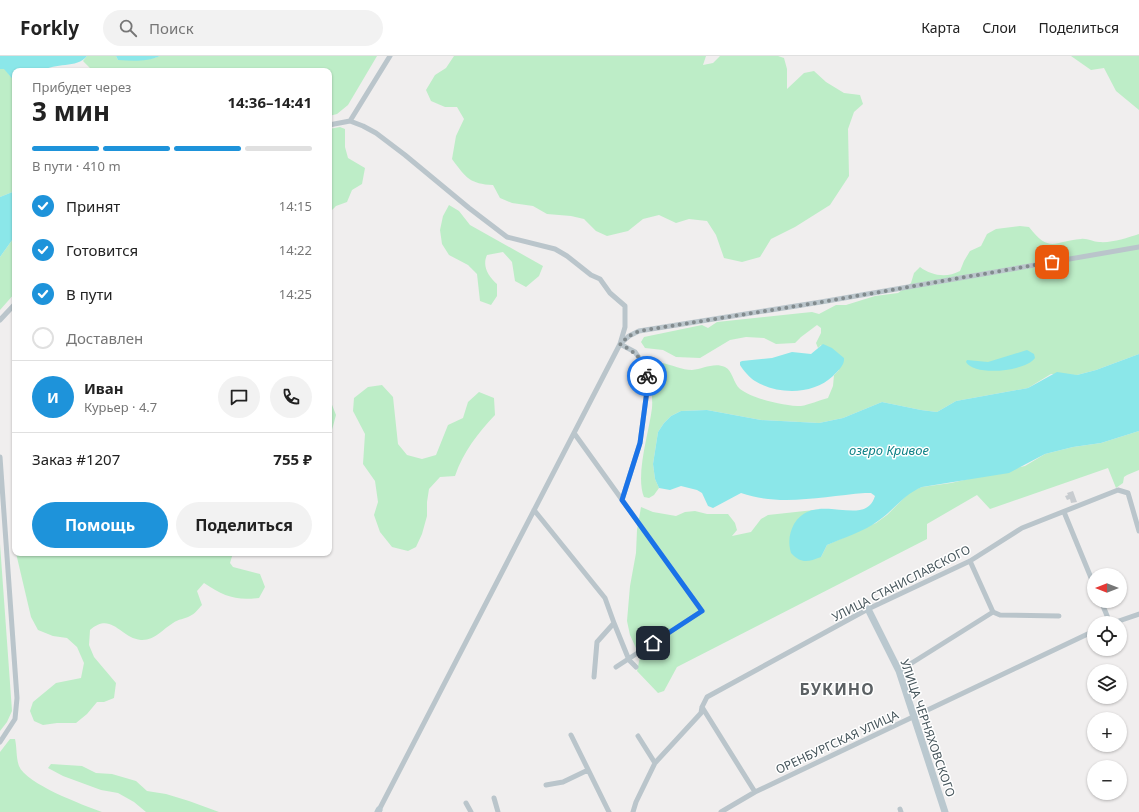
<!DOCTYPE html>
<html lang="ru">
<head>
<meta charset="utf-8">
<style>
  :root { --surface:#fff; --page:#f2f2f2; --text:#222; --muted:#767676; --line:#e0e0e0; --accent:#1e93da }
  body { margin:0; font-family:"Noto Sans",sans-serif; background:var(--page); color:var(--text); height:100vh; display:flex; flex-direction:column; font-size:15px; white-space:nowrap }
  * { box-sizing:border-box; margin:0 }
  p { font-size:13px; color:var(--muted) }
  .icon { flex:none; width:22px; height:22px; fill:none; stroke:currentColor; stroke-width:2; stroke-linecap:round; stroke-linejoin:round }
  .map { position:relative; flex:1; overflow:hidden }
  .panel { position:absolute; left:12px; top:12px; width:320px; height:488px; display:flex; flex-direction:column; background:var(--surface); border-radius:8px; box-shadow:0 1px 3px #0004 }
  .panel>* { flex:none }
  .needle { width:26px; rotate:270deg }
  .controls { position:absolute; left:1087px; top:512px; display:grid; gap:8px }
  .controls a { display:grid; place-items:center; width:40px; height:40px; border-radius:50%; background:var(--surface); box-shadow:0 1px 3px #0004; font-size:20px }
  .pin { position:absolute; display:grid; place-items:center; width:34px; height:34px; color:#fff; margin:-17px; border-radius:8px; box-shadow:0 2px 6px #0006 }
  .courier { position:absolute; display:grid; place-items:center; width:40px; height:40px; margin:-20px; border:3px solid #1a73e8; border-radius:50%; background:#fff; color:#222; box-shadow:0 1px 5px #0007 }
  .headline em { font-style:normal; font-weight:700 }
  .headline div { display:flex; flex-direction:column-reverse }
  .headline { display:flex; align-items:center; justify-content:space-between; height:68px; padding:0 20px }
  h1 { font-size:26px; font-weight:700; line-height:30px }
  .bar { display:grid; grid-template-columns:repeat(4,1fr); gap:6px 4px; align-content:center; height:48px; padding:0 20px }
  .bar i { height:5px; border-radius:3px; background:var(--line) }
  .bar .active { background:var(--accent) }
  .bar p { grid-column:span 4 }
  .line { display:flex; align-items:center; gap:10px; padding:0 20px; border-top:1px solid var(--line) }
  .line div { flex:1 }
  .round { display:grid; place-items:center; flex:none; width:42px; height:42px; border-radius:21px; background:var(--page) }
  ol { padding:0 20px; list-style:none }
  li { display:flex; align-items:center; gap:12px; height:44px }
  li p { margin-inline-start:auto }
  li .icon { padding:4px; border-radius:50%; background:var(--accent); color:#fff; stroke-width:4 }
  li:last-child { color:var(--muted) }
  li i { width:22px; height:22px; border:2px solid var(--line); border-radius:50% }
  .primary-button { display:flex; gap:8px; margin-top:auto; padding:8px 20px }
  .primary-button a { flex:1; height:46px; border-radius:24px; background:var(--accent); color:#fff; font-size:16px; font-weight:700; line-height:46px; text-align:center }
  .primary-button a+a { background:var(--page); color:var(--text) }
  header { display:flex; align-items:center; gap:24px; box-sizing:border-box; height:56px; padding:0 20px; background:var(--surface); border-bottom:1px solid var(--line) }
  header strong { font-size:19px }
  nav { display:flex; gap:22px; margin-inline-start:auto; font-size:14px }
  .search { width:280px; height:36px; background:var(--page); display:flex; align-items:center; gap:10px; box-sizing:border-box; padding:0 14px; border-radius:22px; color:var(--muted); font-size:15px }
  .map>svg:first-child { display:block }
  .green { fill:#bdedc7 }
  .water { fill:#8be7e9 }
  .building { fill:#c8ccd0 }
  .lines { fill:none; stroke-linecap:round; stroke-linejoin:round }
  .street { stroke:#bac5cb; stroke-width:5 }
  .secondary { stroke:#bac8cf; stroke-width:7 }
  .done { stroke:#828b8e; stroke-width:4; stroke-dasharray:0 7.2 }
  .route { stroke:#1a73e8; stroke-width:5 }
  .labels { text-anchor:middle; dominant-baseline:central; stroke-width:3; stroke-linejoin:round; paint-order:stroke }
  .street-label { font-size:12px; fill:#46555b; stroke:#fff }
  .water-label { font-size:13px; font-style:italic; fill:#108387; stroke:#fff }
  .district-label { font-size:16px; font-weight:bold; letter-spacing:1px; fill:#5b6063; stroke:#fff }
</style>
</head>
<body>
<header>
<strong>Forkly</strong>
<div class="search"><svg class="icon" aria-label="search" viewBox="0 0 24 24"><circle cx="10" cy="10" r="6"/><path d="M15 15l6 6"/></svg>Поиск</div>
<nav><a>Карта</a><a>Слои</a><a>Поделиться</a></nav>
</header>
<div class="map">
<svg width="1139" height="756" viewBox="0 0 1139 756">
  <rect width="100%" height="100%" fill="#f0eeee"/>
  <!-- green -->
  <path class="green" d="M87 0H116L118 4 154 2 160 0H377L348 49 337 58 329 60V15H93L83 5Z
    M454 0H706L703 9 713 7 720 0H778L784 2 787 13V33L804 17 814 15 826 26 844 37 860 39 863 48 854 56 848 73 849 120 830 149 795 171 771 183 760 201 742 206 724 202 716 179 707 165 689 163 676 167 659 159 643 163 628 175 607 180 596 175 584 163 571 160 547 158 533 150 512 147 500 142 493 129C470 128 466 122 452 103L456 80 464 63 457 51H445L431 45 426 34 435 19 446 12Z
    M1071 0H1139V54L1116 35 1104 12 1091 14Z
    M4 12 15 26V135L0 141V13Z
    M340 71 345 73V91L348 102 365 112 362 128 352 134 347 146 336 150 329 157V73Z
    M449 149 459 155 470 169 543 210 539 220 526 231 515 225 512 206 503 196 487 199C482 210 488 220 497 228V240L491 249 480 245 477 218 468 209 449 199 442 188 440 174 443 160Z
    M1020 170 1029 171C1050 198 1054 185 1081 183 1087 182 1093 186 1099 186 1113 187 1126 182 1139 178V298L1096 314 1077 319 1051 318 1028 332 956 345 937 356 921 354 882 346 843 362 819 367 761 364 707 354 681 355 671 360 664 367 658 376 653 408 655 423 659 432 654 439 649 442 644 441C635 419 649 377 652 352 653 341 650 329 653 318 655 312 657 310 663 307 672 309 682 314 692 314 703 313 714 306 725 311 733 315 733 327 740 333 753 343 785 350 801 350 809 349 819 344 828 342L833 330 834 319 839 314 821 289 818 292 816 287 821 277V272L817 269 801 281 795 287 776 288 764 282 746 281 730 284 700 302 676 301 663 294 645 292 641 286 644 281 702 269 708 272 717 266 802 257 812 256 819 258 836 249H846L875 240 898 237 911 227 914 217 920 211C932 220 947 222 960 215L964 205 970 195 981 190 987 178 996 173Z
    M15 180V237L0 254V201Z
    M382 329 393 341 398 388 407 399 422 403 436 399 448 369 463 362 468 346 479 336 494 342 495 359C478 377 463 396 455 420L440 421 429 433 427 446V460L422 478 416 491 408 495 392 491 380 476 374 459 378 446 375 425 363 408 365 378 353 355 354 342 368 331Z
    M329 341 336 359 329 385Z
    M1139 375V414L1127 419 1124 421 1123 427 1116 432 1108 412 990 453 977 439 927 468V483L677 611 664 635 658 637 637 615 640 601 630 579 627 565 630 530 636 497 637 474 641 451 653 456 676 460 685 456 695 455 707 458H728L735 467 737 474 732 480 751 476 761 463 768 459 814 454 803 459 821 501 827 489 876 467 887 459 911 435 922 431 951 427 1025 410 1045 398 1073 391 1101 387Z
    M0 488 12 655 7 666 0 675Z
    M16 497H233L230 507 233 511 260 518 265 531 259 542C235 545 224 540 204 527L197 535 202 549C198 553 195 558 190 560 185 563 178 563 173 567 163 573 154 585 141 584 120 582 112 555 90 574L89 589 94 601 116 627 114 642 104 646H97L87 658 76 667H57L43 669 34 665 30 655 33 646 56 627 81 622 84 607 77 591 67 582 53 580 38 574 31 561Z
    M10 683H15C17 692 16 702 19 710 26 728 83 749 102 756H0V696Z
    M51 708 82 710 96 717 112 718 136 725 147 735 166 738 189 745 219 756H146L134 746 118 737 101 734 63 720 48 712Z"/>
  <!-- water -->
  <path class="water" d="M0 0H87C77 13 54 6 43 15H15V26L4 13H0Z
    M116 0H160C147 6 132 5 118 4Z
    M15 135V180L0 201V141Z
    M823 288 832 292 844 302C845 309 838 315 833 320 813 339 778 339 755 325 750 322 743 314 740 309V306L742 305 772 302 792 296 811 298Z
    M1027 294 1034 298 1035 302C1026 315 975 321 966 306L967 304 988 306Z
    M1139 298V375L1101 387 1073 391 1045 398 1009 417 922 431C904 438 893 455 878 465 863 476 843 482 827 489L821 501C808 506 801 508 791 497 788 486 789 478 794 468 815 433 865 474 875 440L871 437H865C824 440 781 451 741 437L713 452 708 450 702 437 697 434 681 430 670 434 659 432 655 423 653 408 658 376 664 367 671 360 681 355 707 354 761 364 819 367 843 362 882 346 921 354 937 356 956 345 1028 332 1057 316 1077 319 1096 314Z"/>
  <!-- building -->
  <path class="building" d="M1073 435 1077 446 1071 447 1070 443 1067 444 1065 440 1068 439 1067 437Z"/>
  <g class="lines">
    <!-- street -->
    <path class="street" d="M350 65 390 0
      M329 69 350 65 363 70 376 77 405 99 469 152 507 181 555 193 567 200 591 219 600 223 610 237 625 250V271L620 288 379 754
      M0 264 15 248
      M621 287 629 280 639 275 821 246 1139 191
      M620 288 635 296 644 309 648 327 640 387 622 444
      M574 377 702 555 616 611
      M0 401 17 642 15 663 0 686
      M534 454 605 542 614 567 597 586 594 621
      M1064 456 1094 529
      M1101 545 1110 567
      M993 556 1000 559 1059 560
      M614 567 629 604 636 611
      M1113 567 1139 558
      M899 615 993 556 970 505
      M702 651 755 736
      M571 679 609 756
      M638 680 655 707
      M546 729 563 726 588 714
      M494 742 498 756
      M466 747 471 756
      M900 753 901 756
      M633 756 636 746 655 707 701 657 702 651 707 641 868 553 970 505 1022 472 1118 434 1128 437 1139 475
      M721 756 755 736 1094 575"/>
    <!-- secondary -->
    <path class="secondary" d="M868 553 899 615 945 756
      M378 756 379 754"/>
  </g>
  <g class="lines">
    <!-- done -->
    <path class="done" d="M647 320C643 302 636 297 620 288L629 280 639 275 822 246 1052 206"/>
    <!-- route -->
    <path class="route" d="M647 320 648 327 640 387 622 444 702 555 653 587"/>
  </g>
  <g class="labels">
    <!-- street labels -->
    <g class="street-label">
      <text transform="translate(901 527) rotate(-27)">УЛИЦА СТАНИСЛАВСКОГО</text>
      <text transform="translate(928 672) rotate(71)">УЛИЦА ЧЕРНЯХОВСКОГО</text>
      <text transform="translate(837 686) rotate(-25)">ОРЕНБУРГСКАЯ УЛИЦА</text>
    </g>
    <!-- water labels -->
    <g class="water-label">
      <text x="889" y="394">озеро Кривое</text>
    </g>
    <!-- district labels -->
    <g class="district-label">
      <text x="837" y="633">БУКИНО</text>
    </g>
  </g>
</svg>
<div class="controls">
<a><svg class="needle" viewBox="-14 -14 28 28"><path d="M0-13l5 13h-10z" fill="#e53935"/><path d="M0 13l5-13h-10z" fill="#767676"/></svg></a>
<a><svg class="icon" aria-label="locate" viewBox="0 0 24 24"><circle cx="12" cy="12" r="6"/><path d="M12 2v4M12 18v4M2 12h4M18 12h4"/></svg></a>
<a><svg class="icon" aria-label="layers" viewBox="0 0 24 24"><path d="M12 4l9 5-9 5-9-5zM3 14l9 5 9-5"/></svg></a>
<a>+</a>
<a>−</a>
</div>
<div class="pin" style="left:1052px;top:206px;background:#ea580c"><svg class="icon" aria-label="bag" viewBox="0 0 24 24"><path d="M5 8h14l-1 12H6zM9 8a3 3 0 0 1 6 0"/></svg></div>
<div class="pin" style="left:653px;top:587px;background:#1f2937"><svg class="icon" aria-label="home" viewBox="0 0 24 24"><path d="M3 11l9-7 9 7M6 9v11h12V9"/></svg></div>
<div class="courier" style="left:647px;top:320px"><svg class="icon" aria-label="bike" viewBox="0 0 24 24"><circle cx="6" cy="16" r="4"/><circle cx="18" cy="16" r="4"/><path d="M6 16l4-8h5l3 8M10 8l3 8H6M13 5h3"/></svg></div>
<section class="panel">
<div class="headline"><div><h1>3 мин</h1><p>Прибудет через</p></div><em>14:36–14:41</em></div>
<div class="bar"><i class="active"></i><i class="active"></i><i class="active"></i><i></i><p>В пути · 410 m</p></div>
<ol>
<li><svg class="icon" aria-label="check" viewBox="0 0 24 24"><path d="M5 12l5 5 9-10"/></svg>Принят<p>14:15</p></li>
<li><svg class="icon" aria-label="check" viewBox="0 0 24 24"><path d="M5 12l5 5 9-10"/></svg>Готовится<p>14:22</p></li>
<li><svg class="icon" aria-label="check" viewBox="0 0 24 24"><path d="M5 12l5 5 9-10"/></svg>В пути<p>14:25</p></li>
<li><i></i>Доставлен</li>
</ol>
<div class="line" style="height:72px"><b class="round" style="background:var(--accent);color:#fff">И</b><div><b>Иван</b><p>Курьер · 4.7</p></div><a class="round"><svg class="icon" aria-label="chat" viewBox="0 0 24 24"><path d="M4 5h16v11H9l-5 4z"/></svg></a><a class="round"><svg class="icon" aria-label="phone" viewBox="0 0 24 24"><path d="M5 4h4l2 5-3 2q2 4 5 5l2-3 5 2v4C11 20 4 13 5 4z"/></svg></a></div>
<div class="line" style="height:52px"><div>Заказ #1207</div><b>755 ₽</b></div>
<div class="primary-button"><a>Помощь</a><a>Поделиться</a></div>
</section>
</div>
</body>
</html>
